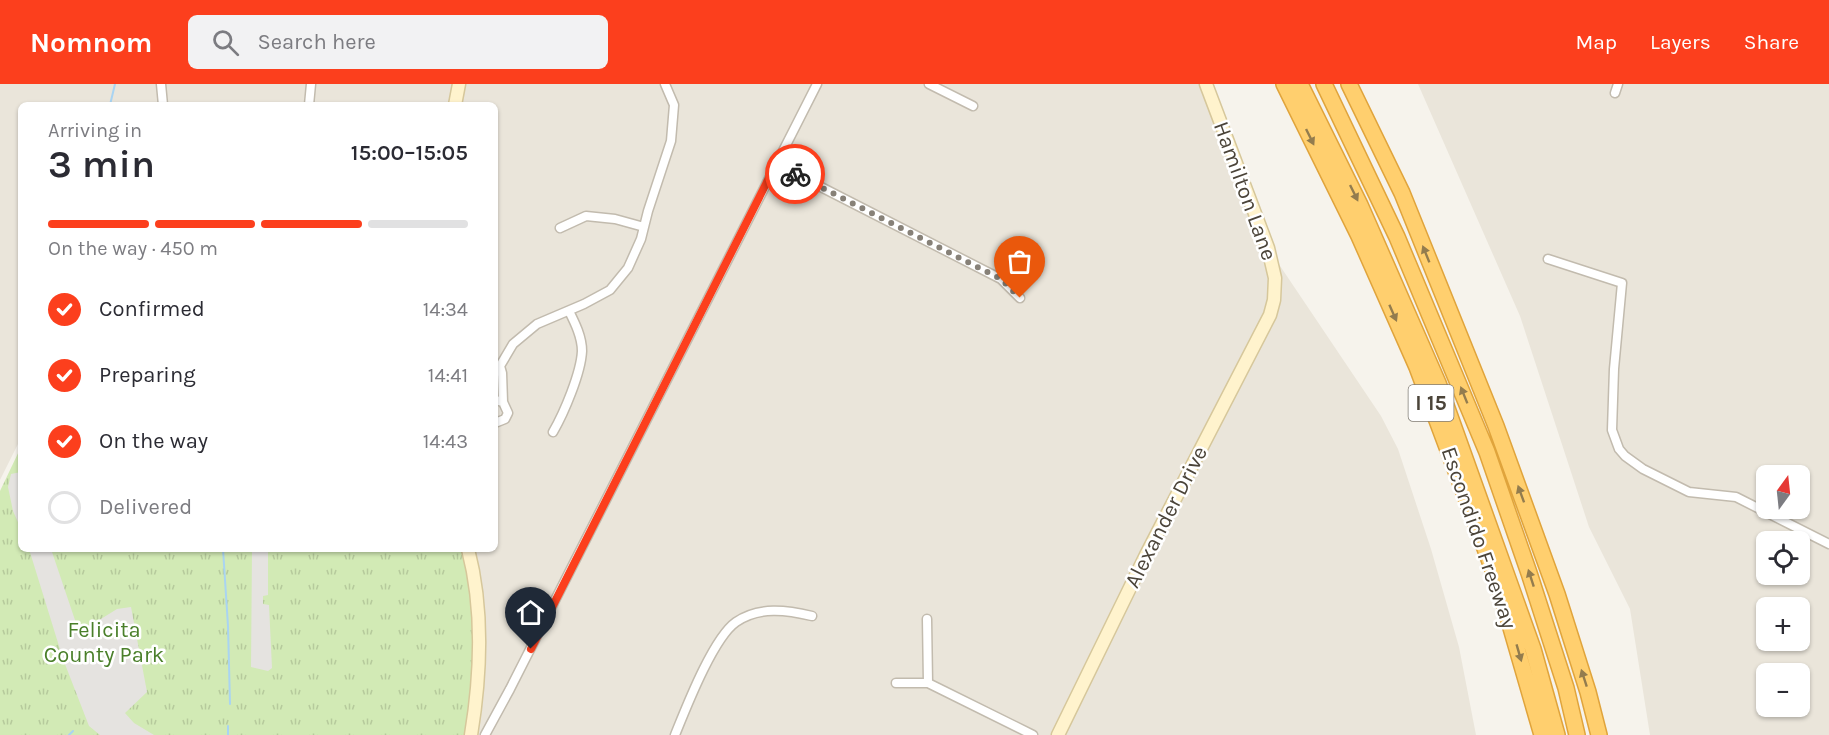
<!DOCTYPE html>
<html lang="en">
<head>
<meta charset="utf-8">
<style>
  :root { --surface:#fff; --page:#f2f2f3; --text:#2b2b33; --muted:#7c7c81; --line:#e1e1e2; --accent:#fc3f1d }
  body { margin:0; font-family:Karla,sans-serif; background:var(--page); color:var(--text); height:100vh; display:flex; flex-direction:column; font-size:22px; white-space:nowrap }
  * { box-sizing:border-box; margin:0 }
  p { font-size:20px; color:var(--muted) }
  .icon { flex:none; width:33px; height:33px; fill:none; stroke:currentColor; stroke-width:2; stroke-linecap:round; stroke-linejoin:round }
  .map { position:relative; flex:1; overflow:hidden }
  .panel { position:absolute; left:18px; top:18px; width:480px; height:450px; display:flex; flex-direction:column; background:var(--surface); border-radius:9px; box-shadow:0 2px 4px #0004 }
  .panel>* { flex:none }
  .needle { width:39px; rotate:15deg }
  .buttons { position:absolute; left:1756px; top:381px; display:grid; gap:12px }
  .buttons a { display:grid; place-items:center; width:54px; height:54px; border-radius:9px; background:var(--surface); box-shadow:0 2px 4px #0004; font-size:30px }
  .pin { position:absolute; display:grid; place-items:center; width:51px; height:51px; color:#fff; margin:-62px -26px; border-radius:50% 50% 50% 0; rotate:-45deg; box-shadow:0 0 6px #0007 }
  .pin .icon { rotate:45deg }
  .courier { position:absolute; display:grid; place-items:center; width:60px; height:60px; margin:-30px; border:4px solid #fc3f1d; border-radius:50%; background:#fff; color:#222; box-shadow:0 2px 8px #0007 }
  .headline em { font-style:normal; font-weight:600 }
  .headline div { display:flex; flex-direction:column-reverse }
  .headline { display:flex; align-items:center; justify-content:space-between; height:102px; padding:0 30px }
  h1 { font-size:39px; font-weight:600; line-height:45px }
  .bar { display:grid; grid-template-columns:repeat(4,1fr); gap:9px 6px; align-content:center; height:72px; padding:0 30px }
  .bar i { height:8px; border-radius:4px; background:var(--line) }
  .bar .on { background:var(--accent) }
  .bar p { grid-column:span 4 }
  ol { padding:0 30px; list-style:none }
  li { display:flex; align-items:center; gap:18px; height:66px }
  li p { margin-inline-start:auto }
  li .icon { padding:6px; border-radius:50%; background:var(--accent); color:#fff; stroke-width:4 }
  li:last-child { color:var(--muted) }
  li i { width:33px; height:33px; border:3px solid var(--line); border-radius:50% }
  header { display:flex; align-items:center; gap:36px; box-sizing:border-box; height:84px; padding:0 30px; background:var(--accent); color:#fff }
  header strong { font-size:28px }
  nav { display:flex; gap:33px; margin-inline-start:auto; font-size:21px }
  .search { width:420px; height:54px; background:var(--page); display:flex; align-items:center; gap:15px; box-sizing:border-box; padding:0 21px; border-radius:9px; color:var(--muted); font-size:22px }
  .map>svg:first-child { display:block }
  .residential { fill:#eae5da; fill-rule:evenodd }
  .park { fill:url(#park-tufts) }
  .parking { fill:#e5e3e0 }
  .lines { fill:none; stroke-linecap:round; stroke-linejoin:round }
  .stream { stroke:#a9d4f2; stroke-width:2 }
  .street-casing { stroke:#c2bbae; stroke-width:11 }
  .secondary-casing { stroke:#d6c79b; stroke-width:15 }
  .highway-casing { stroke:#e0a43c; stroke-width:18 }
  .street { stroke:#fff; stroke-width:8 }
  .secondary { stroke:#fff3cd; stroke-width:12 }
  .highway { stroke:#ffcf6e; stroke-width:15 }
  .oneway { fill:#937c4e }
  .done { stroke:#878178; stroke-width:6; stroke-dasharray:0 10.8 }
  .route { stroke:#fc3f1d; stroke-width:8 }
  .labels { text-anchor:middle; dominant-baseline:central; stroke-width:5; stroke-linejoin:round; paint-order:stroke }
  .shield { fill:#fff; stroke:#817c74; stroke-width:1.5 }
  .shield-label { font-size:21px; font-weight:bold; fill:#4b4439 }
  .street-label { font-size:22px; fill:#4b4439; stroke:#fff }
  .park-label { font-size:22px; fill:#4a7f2a; stroke:#fff }
</style>
</head>
<body>
<header>
<strong>Nomnom</strong>
<div class="search"><svg class="icon" aria-label="search" viewBox="0 0 24 24"><circle cx="10" cy="10" r="6"/><path d="M15 15l6 6"/></svg>Search here</div>
<nav><a>Map</a><a>Layers</a><a>Share</a></nav>
</header>
<div class="map">
<svg width="1829" height="651" viewBox="0 0 1829 651">
  <defs>
    <pattern id="park-tufts" width="24" height="20" patternUnits="userSpaceOnUse" patternTransform="scale(1.5)"><rect width="24" height="20" fill="#d2eab5"/><path d="M3 7l-1-3M5 7V3M7 7l1-3M15 17l-1-3M17 17v-4M19 17l1-3" fill="none" stroke="#b6ca9c"/></pattern>
  </defs>
  <rect width="100%" height="100%" fill="#f6f3ec"/>
  <!-- residential -->
  <path class="residential" d="M0 0H1206L1268 164 1381 332 1398 365 1431 465 1459 563 1476 651H471L469 465H495V21H21V354L0 396Z
    M1418 0H1829V651H1650L1630 525 1589 443 1520 232ZM1767 392H1800V424H1767ZM1767 458H1800V490H1767ZM1767 524H1800V556H1767ZM1767 590H1800V622H1767Z"/>
  <!-- park -->
  <path class="park" d="M21 363V465H469L477 511 471 651H0V407Z"/>
  <!-- parking -->
  <path class="parking" d="M21 388V445L13 427 8 403 11 390Z
    M29 465H51L77 542 81 544 88 543 117 525 131 523 147 608 125 629 134 639 154 651H100L89 642 63 575Z
    M252 465H268V511L263 512V520L269 521 272 584 268 587 251 583Z"/>
  <g class="lines">
    <!-- stream -->
    <path class="stream" d="M110 21 115 0
      M223 465 228 542 230 620
      M69 651 73 647
      M228 651V642"/>
    <defs>
      <path id="street" d="M161 0 163 21
        M929 0 973 22
        M1615 9 1618 0
        M309 21 311 0
        M776 80 1001 195 1020 214
        M560 144 586 132 615 135 644 143
        M1548 175 1622 199 1614 285 1612 346 1619 365 1625 372 1643 385 1689 408 1736 413 1829 460
        M500 282 513 260 537 240 584 220 610 206 628 184 641 155 648 127 671 57 674 21 665 0
        M495 289 500 282 502 289 503 318
        M495 316 503 318 508 329 505 335 495 339
        M553 348C564 329 581 289 582 267 582 253 575 239 569 227
        M927 535 928 599
        M896 599H928L1033 651
        M485 651 510 605 817 0
        M675 651C686 624 713 554 736 538 759 522 787 526 812 532"/>
      <path id="secondary" d="M455 21 459 0
        M468 465C484 526 481 590 471 651
        M1058 651 1146 471 1270 231 1274 216 1275 194 1268 164 1206 0"/>
      <path id="highway" d="M1284 0 1359 152 1417 283 1498 499 1542 651
        M1300 0 1360 121 1438 299 1533 565 1557 651
        M1324 0 1397 153 1487 368 1529 489 1566 604 1577 651
        M1349 0 1402 109 1496 342 1557 510 1588 608 1599 651"/>
    </defs>
    <!-- street casing -->
    <use href="#street" class="street-casing"/>
    <!-- secondary casing -->
    <use href="#secondary" class="secondary-casing"/>
    <!-- highway casing -->
    <use href="#highway" class="highway-casing"/>
    <!-- street -->
    <use href="#street" class="street"/>
    <!-- secondary -->
    <use href="#secondary" class="secondary"/>
    <!-- highway -->
    <use href="#highway" class="highway"/>
  </g>
  <!-- one-way arrows -->
  <defs><path id="oneway-solid" d="M-6-.8H1V-3.2L6.5 0L1 3.2V.8H-6Z" transform="scale(1.5)"/></defs>
  <g class="oneway">
    <use href="#oneway-solid" transform="translate(1310 53) rotate(64)"/>
    <use href="#oneway-solid" transform="translate(1354 109) rotate(64)"/>
    <use href="#oneway-solid" transform="translate(1426 170) rotate(-112)"/>
    <use href="#oneway-solid" transform="translate(1393 229) rotate(66)"/>
    <use href="#oneway-solid" transform="translate(1464 311) rotate(-112)"/>
    <use href="#oneway-solid" transform="translate(1521 410) rotate(-110)"/>
    <use href="#oneway-solid" transform="translate(1531 494) rotate(-108)"/>
    <use href="#oneway-solid" transform="translate(1519 569) rotate(74)"/>
    <use href="#oneway-solid" transform="translate(1584 594) rotate(-108)"/>
  </g>
  <g class="lines">
    <!-- done -->
    <path class="done" d="M795 90 1001 195 1020 214"/>
    <!-- route -->
    <path class="route" d="M531 565 776 80 795 90"/>
  </g>
  <g class="labels">
    <!-- shield labels -->
    <rect class="shield" x="1408.5" y="301" width="45" height="36" rx="4.5"/>
    <g class="shield-label">
      <text x="1431" y="319">I 15</text>
    </g>
    <!-- street labels -->
    <g class="street-label">
      <text transform="translate(1245 107) rotate(70)">Hamilton Lane</text>
      <text transform="translate(1166 433) rotate(-63)">Alexander Drive</text>
      <text transform="translate(1479 454) rotate(71)">Escondido Freeway</text>
    </g>
    <!-- park labels -->
    <g class="park-label">
      <text x="104" y="546">Felicita<tspan x="104" dy="25">County Park</tspan></text>
    </g>
  </g>
</svg>
<div class="buttons">
<a><svg class="needle" viewBox="-14 -14 28 28"><path d="M0-13l5 13h-10z" fill="#e53935"/><path d="M0 13l5-13h-10z" fill="#7c7c81"/></svg></a>
<a><svg class="icon" aria-label="locate" viewBox="0 0 24 24"><circle cx="12" cy="12" r="6"/><path d="M12 2v4M12 18v4M2 12h4M18 12h4"/></svg></a>
<a>+</a>
<a>−</a>
</div>
<div class="pin" style="left:1020px;top:214px;background:#ea580c"><svg class="icon" aria-label="bag" viewBox="0 0 24 24"><path d="M5 8h14l-1 12H6zM9 8a3 3 0 0 1 6 0"/></svg></div>
<div class="pin" style="left:531px;top:565px;background:#1f2937"><svg class="icon" aria-label="home" viewBox="0 0 24 24"><path d="M3 11l9-7 9 7M6 9v11h12V9"/></svg></div>
<div class="courier" style="left:795px;top:90px"><svg class="icon" aria-label="bike" viewBox="0 0 24 24"><circle cx="6" cy="16" r="4"/><circle cx="18" cy="16" r="4"/><path d="M6 16l4-8h5l3 8M10 8l3 8H6M13 5h3"/></svg></div>
<section class="panel">
<div class="headline"><div><h1>3 min</h1><p>Arriving in</p></div><em>15:00–15:05</em></div>
<div class="bar"><i class="on"></i><i class="on"></i><i class="on"></i><i></i><p>On the way · 450 m</p></div>
<ol>
<li><svg class="icon" aria-label="check" viewBox="0 0 24 24"><path d="M5 12l5 5 9-10"/></svg>Confirmed<p>14:34</p></li>
<li><svg class="icon" aria-label="check" viewBox="0 0 24 24"><path d="M5 12l5 5 9-10"/></svg>Preparing<p>14:41</p></li>
<li><svg class="icon" aria-label="check" viewBox="0 0 24 24"><path d="M5 12l5 5 9-10"/></svg>On the way<p>14:43</p></li>
<li><i></i>Delivered</li>
</ol>
</section>
</div>
</body>
</html>
